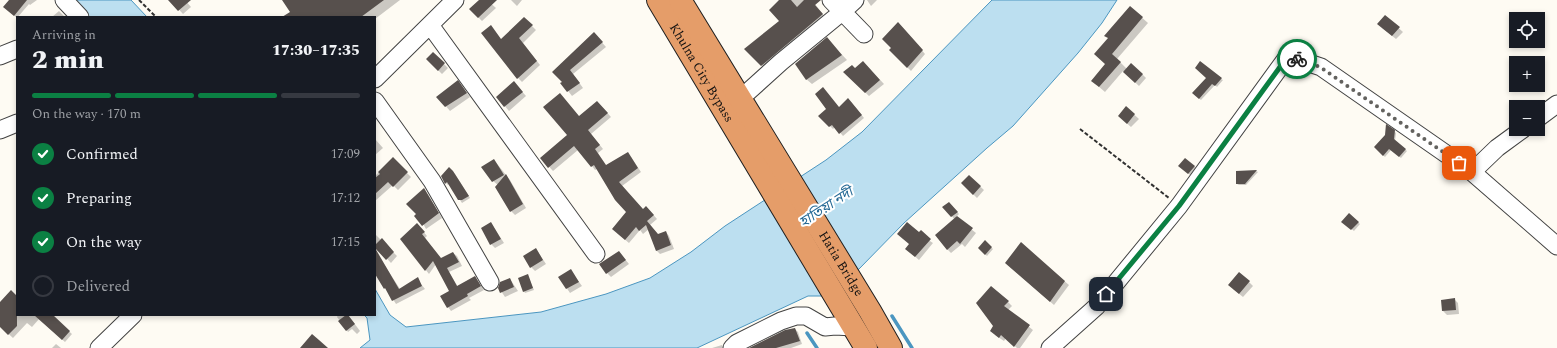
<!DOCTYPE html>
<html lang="en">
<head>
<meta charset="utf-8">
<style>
  :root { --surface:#171b24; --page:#242831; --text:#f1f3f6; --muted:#9ea1a6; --line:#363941; --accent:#0b8043 }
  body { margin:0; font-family:Spectral,"Noto Sans Bengali",serif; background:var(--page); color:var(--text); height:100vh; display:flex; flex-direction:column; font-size:15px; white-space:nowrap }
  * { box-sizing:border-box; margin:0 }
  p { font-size:13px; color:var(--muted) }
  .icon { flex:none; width:22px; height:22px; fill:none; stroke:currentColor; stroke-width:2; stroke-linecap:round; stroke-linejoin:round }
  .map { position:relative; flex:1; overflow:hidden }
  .details { position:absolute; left:16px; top:16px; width:360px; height:300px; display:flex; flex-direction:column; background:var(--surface); border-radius:0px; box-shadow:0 2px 6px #0003 }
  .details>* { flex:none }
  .tools { position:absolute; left:1509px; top:12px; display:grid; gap:8px }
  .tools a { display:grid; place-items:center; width:36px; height:36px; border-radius:0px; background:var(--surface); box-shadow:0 2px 6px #0003; font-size:20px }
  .pin { position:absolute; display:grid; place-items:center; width:34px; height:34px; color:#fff; margin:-17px; border-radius:8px; box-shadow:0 2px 6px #0006 }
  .courier { position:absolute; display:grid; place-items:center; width:40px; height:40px; margin:-20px; border:3px solid #0b8043; border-radius:50%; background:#fff; color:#222; box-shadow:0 1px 5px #0007 }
  .head em { font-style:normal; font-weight:800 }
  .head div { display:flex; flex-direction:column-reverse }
  .head { display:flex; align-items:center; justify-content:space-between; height:68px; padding:0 16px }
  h1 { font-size:26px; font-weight:800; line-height:30px }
  .bar { display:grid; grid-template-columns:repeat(4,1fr); gap:6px 4px; align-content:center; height:48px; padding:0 16px }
  .bar i { height:5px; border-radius:3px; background:var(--line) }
  .bar .active { background:var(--accent) }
  .bar p { grid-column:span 4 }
  ol { padding:0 16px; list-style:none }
  li { display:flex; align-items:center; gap:12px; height:44px }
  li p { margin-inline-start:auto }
  li .icon { padding:4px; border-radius:50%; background:var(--accent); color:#fff; stroke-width:4 }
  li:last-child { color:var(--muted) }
  li i { width:22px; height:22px; border:2px solid var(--line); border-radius:50% }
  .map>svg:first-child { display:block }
  .water { fill:#bcdff0; stroke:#4b96c0 }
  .shadow { fill:#0003 }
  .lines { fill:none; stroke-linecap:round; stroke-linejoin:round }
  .stream { stroke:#4b96c0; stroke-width:3.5 }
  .building { fill:#57504d }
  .minor-casing { stroke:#424242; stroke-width:19 }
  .highway-casing { stroke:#202020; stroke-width:24 }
  .path { stroke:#313131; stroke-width:2; stroke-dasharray:4 2; stroke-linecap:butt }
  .minor { stroke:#fff; stroke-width:17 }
  .highway { stroke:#e59d69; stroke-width:22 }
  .done { stroke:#63625f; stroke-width:4; stroke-dasharray:0 7.2 }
  .route { stroke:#0b8043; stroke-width:5 }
  .labels { text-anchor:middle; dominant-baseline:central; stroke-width:4; stroke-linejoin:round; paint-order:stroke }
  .street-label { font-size:13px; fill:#0f0f0f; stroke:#fff }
  .water-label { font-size:14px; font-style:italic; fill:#256995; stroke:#fff }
</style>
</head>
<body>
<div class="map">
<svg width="1557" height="348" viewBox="0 0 1557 348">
  <rect width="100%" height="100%" fill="#fefbf3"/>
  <!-- water -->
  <path class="water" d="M70 0H131L147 17H86Z
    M992 0H1117L1102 23 1078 53 1013 126 987 148 904 223 859 269 821 296H808L697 348H360L370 340 367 318 364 315H375V289L390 315 406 327 541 312 606 294 650 278 691 252 725 226 826 160 862 132Z"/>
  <!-- shadow -->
  <path class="shadow" d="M10 0H37L30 5 29 4 17 18 8 10Z
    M170 0H185L191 7 183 14Z
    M284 0H400L375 19V17H284L291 12Z
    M480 0H487L496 8 482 21 470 9Z
    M511 0H522L517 6Z
    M780 0H812L827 20 767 70 745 49 781 21Z
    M867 0H877L871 6Z
    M1130 7 1148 23 1117 59 1127 69 1142 74 1146 78 1139 86 1123 71 1105 92 1098 86 1106 65 1109 39Z
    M59 11 65 17H52Z
    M1385 16 1403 32 1396 39 1382 28Z
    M524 18 536 30 523 43 540 65 522 82 518 78 501 40Z
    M902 27 925 54 911 71 890 50Z
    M598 38 606 47 573 74 583 88 572 96 562 83 563 82 554 72Z
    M832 44 847 60 812 84 806 79Z
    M433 53 448 68 442 74 427 59Z
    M867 66 884 84 869 96 844 72Z
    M1221 79 1223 80 1217 87 1215 85 1201 100 1193 93Z
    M462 86 470 97 450 111 438 97Z
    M518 87 526 96 509 111 497 97Z
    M851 102 864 118 843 136 835 127 833 129 820 116Z
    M601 106 611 117 591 134 603 149 598 153 606 166 631 157 641 172 622 186 643 210 650 211 657 219 650 225 658 235 666 232 669 236 674 249 660 254 656 250 649 229 643 234 640 230 629 243 617 233 627 212 597 169 595 170 592 166 578 150 553 171 541 158 569 135 580 117Z
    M1126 107 1139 119 1131 127 1123 120Z
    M1394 131 1396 133 1395 141 1407 151 1401 158 1391 150 1385 157 1375 147Z
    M375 139 383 148 375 155Z
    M393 159 411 177 398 190 393 185 375 201V176Z
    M1185 159 1196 168 1190 175 1179 166Z
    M494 160 510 180 526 208 515 215 511 211 498 185 493 181Z
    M449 168 455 174 470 198 462 203 449 184 448 185 446 183 442 176Z
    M1256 171 1258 172 1246 185H1239L1237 184V172Z
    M969 176 984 190 977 198 962 183Z
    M424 189 442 218 426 229 418 214Z
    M949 203 959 214 956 217 976 233 965 247 962 244 951 253 947 249 955 220 944 207Z
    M1349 215 1360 224 1354 231 1343 222Z
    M491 223 504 243 495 248 491 244Z
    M417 224 427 236 425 238 441 259 453 253 457 256 462 266 449 272 458 287 475 277 484 290 469 298 471 300 451 311 448 307 450 291 436 264 429 274 401 239Z
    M375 234 397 256 391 263 375 246Z
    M919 234 933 243 919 260 910 252Z
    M985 242 993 249 987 256 979 248Z
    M1021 244 1069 285 1054 305 1010 267Z
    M536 249 546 264 535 271 531 267Z
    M619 252 629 264 611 277 607 273Z
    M380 258 400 289 417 279 425 289 396 304 375 272V261Z
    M571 271 582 286 570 293 560 278Z
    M528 276 534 290 525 293 524 291Z
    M510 279 518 291 505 297 499 288Z
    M1249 282 1253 286 1243 297 1233 289Z
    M17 297V315H55L53 317 72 334 65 342 39 319 32 327 27 323 13 338 0 326V304Z
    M1454 299 1458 303 1459 314 1447 315 1443 311 1442 301Z
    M1008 302 1012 306 1008 310 1033 330 1020 348H1017L1006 338 1004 341 995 335V326L978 303Z
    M338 315H348L360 331 357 334 352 329 348 332 337 317Z
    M795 329 798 332 802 344 791 348H752Z
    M56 344 61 348H52Z
    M722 345 725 348H712Z"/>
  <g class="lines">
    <!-- stream -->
    <path class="stream" d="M892 316 912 348
      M807 333 817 348"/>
  </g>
  <!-- building -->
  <path class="building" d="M9 0H27L14 16 3 7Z
    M168 0H191L178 11Z
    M282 0H384L361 17H282L290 12Z
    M479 0H497L478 18 469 9Z
    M779 0H791L797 7 804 0H821L815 5 823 14 761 66 744 49 779 21 769 10Z
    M1130 6 1143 17 1112 54 1121 62 1099 87 1091 81 1105 64 1094 54 1108 38 1104 36Z
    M1385 15 1400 27 1392 36 1377 24Z
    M524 17 533 25 519 38 537 61 517 79 481 33 491 25 501 39Z
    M898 22 923 50 907 68 889 50 891 48 882 39Z
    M594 32 603 42 570 70 580 83 567 92 560 83 562 82 552 72Z
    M827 37 842 55 806 80 795 64Z
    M433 52 445 63 438 71 426 59Z
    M863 61 880 80 865 93 843 72 852 65 855 68Z
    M1200 61 1222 78 1215 86 1212 84 1199 99 1192 93 1206 78 1195 68Z
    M1131 63 1143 74 1135 83 1123 72Z
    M458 80 467 93 445 107 436 97Z
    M514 81 523 92 504 107 496 97Z
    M823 87 839 107 848 98 862 115 839 134 832 125 829 127 818 116 826 109 815 94Z
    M560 93 579 116 597 101 608 113 588 130 600 145 595 149 606 165 628 152 638 168 619 182 643 209 646 206 654 215 647 221 658 234 666 231 671 245 656 251 646 225 639 231 636 227 625 240 612 229 626 212 615 200 594 165 591 167 574 146 548 168 540 158 567 135 543 107Z
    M1126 106 1135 114 1127 124 1118 116Z
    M1386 124 1395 130 1394 139 1406 149 1399 157 1389 149 1383 156 1374 147 1385 135Z
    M393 157 408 172 393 187 388 182 375 194V178L380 174 378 172Z
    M1185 158 1195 166 1188 174 1178 166Z
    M494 159 504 175 492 182 481 167Z
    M449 167 453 171 469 196 462 200H458L447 182 445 184 441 176Z
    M1257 170 1245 184H1236V171Z
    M506 174 523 204 510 212 495 187Z
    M969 175 981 186 973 195 961 183Z
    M424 188 439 213 422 226 414 216 416 214 406 204Z
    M949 202 958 212 951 217 942 207Z
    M1349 213 1359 222 1351 230 1341 222Z
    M957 216 973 228 960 244 957 241 947 250 935 235Z
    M491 222 501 239 490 245 481 228Z
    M907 222 919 232 921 230 931 239 915 257 905 249 909 244 897 234Z
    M417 223 425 232 422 234 441 258 453 252 459 262 447 268 457 286 475 276 481 286 467 294 468 296 447 308 440 296 449 291 433 261 425 271 400 239Z
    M382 238 394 252 386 260 375 248V245Z
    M985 240 992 247 985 255 978 248Z
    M1021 242 1065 281 1050 302 1005 263Z
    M375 248 399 289 418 277 422 286 392 301 385 288 384 289 375 274Z
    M536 248 543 260 530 268 523 256Z
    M619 251 626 260 606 274 599 264Z
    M571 269 579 282 566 289 558 277Z
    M1239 272 1250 281 1239 294 1228 285Z
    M528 274 533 288 523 292 518 278Z
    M510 278 514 287 500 293 498 288 500 282Z
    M991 286 1009 301 1004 306 1030 325 1014 347 1001 335 999 338 990 331 993 326 976 303Z
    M11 290 17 296V326L8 335 0 327V302Z
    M1455 298 1456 310 1442 311 1441 300Z
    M34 315H53L70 331 62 340Z
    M346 315H348L355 324 346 331 338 321Z
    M795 328 800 341 776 348H749L785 330Z
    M312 334 319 340 328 348H300Z"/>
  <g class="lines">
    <defs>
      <path id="minor" d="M64 0 80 17
        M831 0 864 34
        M430 25 596 254
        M0 56 17 49
        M375 79 455 0
        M740 99 781 62 842 12 855 0
        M375 101 432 181 490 282
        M1538 118 1557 104
        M0 130 17 123
        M1472 172 1497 148 1523 129
        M99 348 133 315
        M732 348 737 343 781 321 796 316H806L825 327 835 326 853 327
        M1050 348 1096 307 1179 206 1288 56 1321 67 1472 172 1557 246"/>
      <g id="highway">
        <path id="s1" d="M658 0 866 348"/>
        <path id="s2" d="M680 0 870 311 891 348"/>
      </g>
    </defs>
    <!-- minor casing -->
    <use href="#minor" class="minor-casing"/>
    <!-- highway casing -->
    <use href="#highway" class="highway-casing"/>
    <!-- path -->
    <path class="path" d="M139 0 156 17
      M1080 129 1169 198"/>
    <!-- minor -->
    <use href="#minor" class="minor"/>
    <!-- highway -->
    <use href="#highway" class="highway"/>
  </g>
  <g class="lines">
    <!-- done -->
    <path class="done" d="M1297 59 1320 67 1459 163"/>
    <!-- route -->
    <path class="route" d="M1106 294 1179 206 1288 56 1297 59"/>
  </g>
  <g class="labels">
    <!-- street labels -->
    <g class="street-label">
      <text stroke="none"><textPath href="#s1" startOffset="85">Khulna City Bypass</textPath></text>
      <text stroke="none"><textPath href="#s2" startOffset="309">Hatia Bridge</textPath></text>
    </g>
    <!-- water labels -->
    <g class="water-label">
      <text transform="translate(826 207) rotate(-33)">হাতিয়া নদী</text>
    </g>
  </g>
</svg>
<div class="tools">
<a><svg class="icon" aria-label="locate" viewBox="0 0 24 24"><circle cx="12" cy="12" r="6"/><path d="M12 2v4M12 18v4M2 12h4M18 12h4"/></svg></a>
<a>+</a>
<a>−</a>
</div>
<div class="pin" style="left:1459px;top:163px;background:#ea580c"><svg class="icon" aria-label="bag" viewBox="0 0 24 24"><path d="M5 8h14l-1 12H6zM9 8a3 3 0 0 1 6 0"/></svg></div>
<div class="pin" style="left:1106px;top:294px;background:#1f2937"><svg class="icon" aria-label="home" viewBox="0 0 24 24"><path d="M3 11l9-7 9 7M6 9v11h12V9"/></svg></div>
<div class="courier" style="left:1297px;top:59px"><svg class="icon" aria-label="bike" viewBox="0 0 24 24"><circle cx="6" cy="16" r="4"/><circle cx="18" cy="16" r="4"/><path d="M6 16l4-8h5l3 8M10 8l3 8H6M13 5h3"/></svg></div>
<section class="details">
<div class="head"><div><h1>2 min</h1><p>Arriving in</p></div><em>17:30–17:35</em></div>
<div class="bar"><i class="active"></i><i class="active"></i><i class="active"></i><i></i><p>On the way · 170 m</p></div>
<ol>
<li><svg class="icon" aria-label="check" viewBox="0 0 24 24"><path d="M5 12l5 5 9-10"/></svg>Confirmed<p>17:09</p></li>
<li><svg class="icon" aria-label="check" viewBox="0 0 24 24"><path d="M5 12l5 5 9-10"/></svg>Preparing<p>17:12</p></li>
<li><svg class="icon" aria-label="check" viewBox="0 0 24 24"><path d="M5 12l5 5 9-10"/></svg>On the way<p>17:15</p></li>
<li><i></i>Delivered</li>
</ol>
</section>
</div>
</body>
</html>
